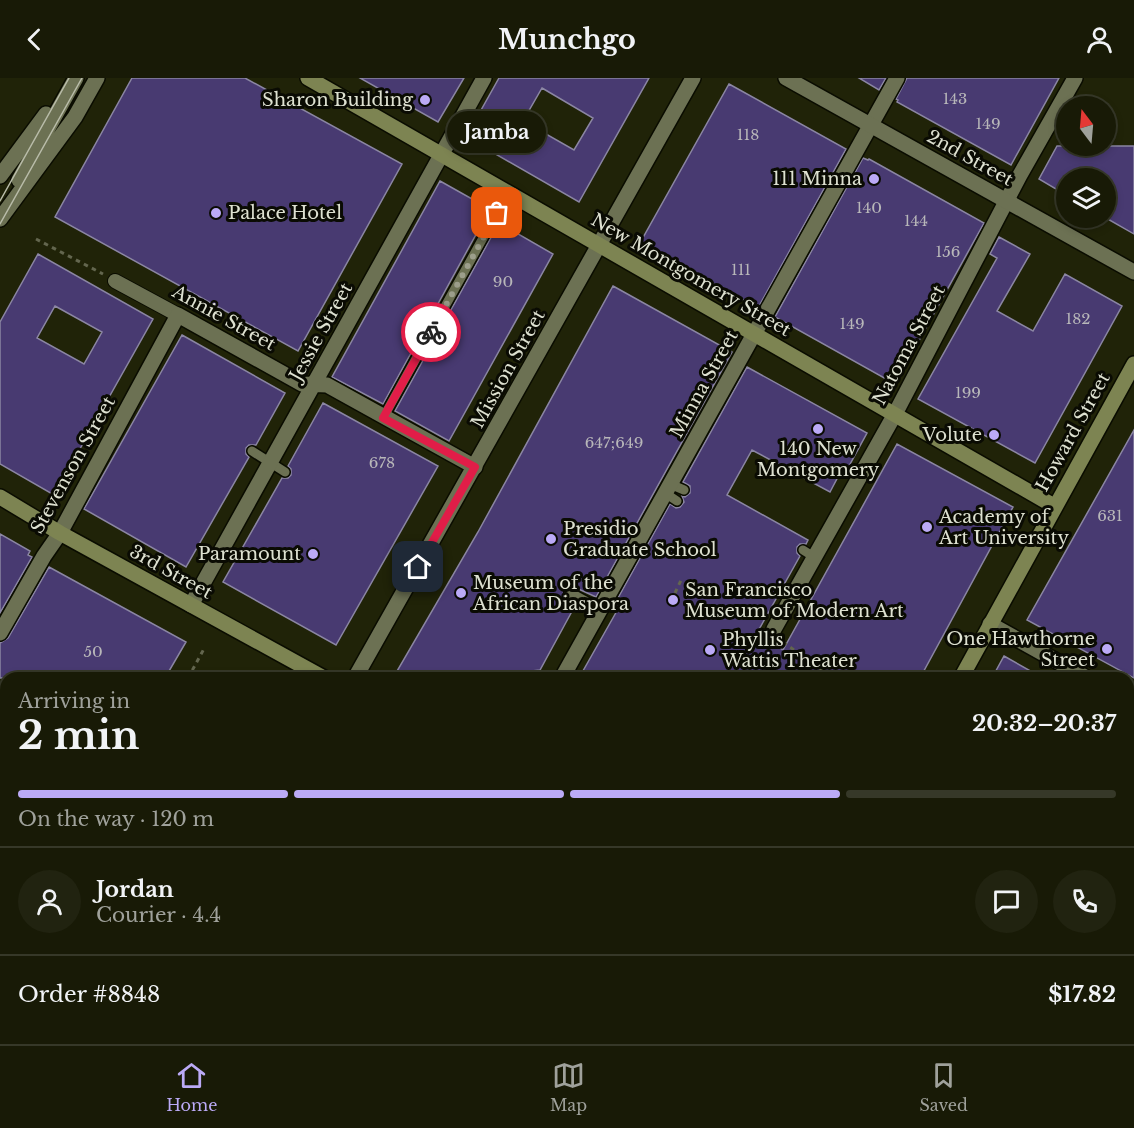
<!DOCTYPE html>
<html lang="en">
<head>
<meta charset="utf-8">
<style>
  :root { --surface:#181a06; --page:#212310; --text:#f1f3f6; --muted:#9fa19b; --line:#363828; --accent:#bbaaf6 }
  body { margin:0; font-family:"Libre Baskerville",serif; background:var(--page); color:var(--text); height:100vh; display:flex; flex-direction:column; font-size:22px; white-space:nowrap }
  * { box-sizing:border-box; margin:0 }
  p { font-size:20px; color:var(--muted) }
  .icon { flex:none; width:33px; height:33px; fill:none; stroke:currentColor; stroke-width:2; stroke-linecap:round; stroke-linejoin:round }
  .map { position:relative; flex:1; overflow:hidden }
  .panel { position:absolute; left:0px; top:594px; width:1134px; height:372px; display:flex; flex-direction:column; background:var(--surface); border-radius:18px 18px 0 0; box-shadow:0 3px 9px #0003,0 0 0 2px var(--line) }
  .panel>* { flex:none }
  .needle { width:39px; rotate:344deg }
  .buttons { position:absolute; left:1056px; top:18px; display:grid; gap:12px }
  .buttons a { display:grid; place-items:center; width:60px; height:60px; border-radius:50%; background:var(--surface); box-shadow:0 3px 9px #0003,0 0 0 2px var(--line); font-size:30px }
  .pin { position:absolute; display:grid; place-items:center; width:51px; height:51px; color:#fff; margin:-26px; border-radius:12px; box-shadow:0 3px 9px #0006 }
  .courier { position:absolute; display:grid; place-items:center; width:60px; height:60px; margin:-30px; border:4px solid #e11d48; border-radius:50%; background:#fff; color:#222; box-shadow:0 2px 8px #0007 }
  .bubble { position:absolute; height:42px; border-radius:21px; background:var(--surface); box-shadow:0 3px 9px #0003,0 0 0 2px var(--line); font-size:20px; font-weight:700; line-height:42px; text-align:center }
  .head em { font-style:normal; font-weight:700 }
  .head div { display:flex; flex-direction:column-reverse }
  .head { display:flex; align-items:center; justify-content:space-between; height:102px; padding:0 18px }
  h1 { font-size:39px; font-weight:700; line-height:45px }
  .bar { display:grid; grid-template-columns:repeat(4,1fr); gap:9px 6px; align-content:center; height:72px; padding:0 18px }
  .bar i { height:8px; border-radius:4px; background:var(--line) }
  .bar .selected { background:var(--accent) }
  .bar p { grid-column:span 4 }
  .line { display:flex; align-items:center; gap:15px; padding:0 18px; border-top:2px solid var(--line) }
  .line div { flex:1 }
  .round { display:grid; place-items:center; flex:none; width:63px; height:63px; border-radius:32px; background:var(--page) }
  header { display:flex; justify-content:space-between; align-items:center; height:78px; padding:0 18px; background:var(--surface); font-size:27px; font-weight:700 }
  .dock { display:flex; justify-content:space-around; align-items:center; height:84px; border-top:2px solid var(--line); background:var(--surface); font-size:16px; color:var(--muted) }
  .dock a { display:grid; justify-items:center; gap:3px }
  .dock .selected { color:var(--accent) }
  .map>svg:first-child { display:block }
  .park { fill:url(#park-tufts) }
  .building { fill:#483a71; stroke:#8b86a3; stroke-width:1.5; fill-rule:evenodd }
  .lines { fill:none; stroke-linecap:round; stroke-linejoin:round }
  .service-casing { stroke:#0a0c00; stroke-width:12 }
  .pedestrian-casing { stroke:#0a0c00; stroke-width:16 }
  .minor-casing { stroke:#0a0c00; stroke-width:18 }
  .tertiary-casing { stroke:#0a0c00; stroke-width:18 }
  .secondary-casing { stroke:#0a0c00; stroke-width:18 }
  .path { stroke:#63664e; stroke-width:3; stroke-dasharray:4.5 4.5; stroke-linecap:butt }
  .service { stroke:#6c7153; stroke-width:9 }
  .pedestrian { stroke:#6c7153; stroke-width:14 }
  .minor { stroke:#6c7153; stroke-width:15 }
  .tertiary { stroke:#6c7153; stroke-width:15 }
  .secondary { stroke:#7d8452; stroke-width:15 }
  .tram { stroke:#b9bca9; stroke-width:1.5 }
  .done { stroke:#9c9e8b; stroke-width:6; stroke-dasharray:0 10.8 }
  .route { stroke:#e11d48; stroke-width:8 }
  .poi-dot { fill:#bbaaf6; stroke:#0a0b03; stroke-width:2 }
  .labels { text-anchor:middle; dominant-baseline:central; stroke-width:6; stroke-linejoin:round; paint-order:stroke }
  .number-label { font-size:15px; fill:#b8b7b9 }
  .poi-label { font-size:18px; fill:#dee1d1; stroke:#0a0b03; text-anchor:start }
  .street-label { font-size:18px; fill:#dee1d1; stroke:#0a0b03 }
</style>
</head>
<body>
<header><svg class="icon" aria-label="back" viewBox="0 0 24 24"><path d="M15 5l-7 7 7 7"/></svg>Munchgo<svg class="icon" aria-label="person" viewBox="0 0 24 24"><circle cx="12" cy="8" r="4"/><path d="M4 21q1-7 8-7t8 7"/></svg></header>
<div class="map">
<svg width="1134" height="966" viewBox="0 0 1134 966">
  <defs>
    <pattern id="park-tufts" width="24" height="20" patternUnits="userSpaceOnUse" patternTransform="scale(1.5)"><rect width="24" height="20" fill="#414620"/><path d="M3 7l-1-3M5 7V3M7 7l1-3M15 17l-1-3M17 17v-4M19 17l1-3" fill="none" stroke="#5c603f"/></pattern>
  </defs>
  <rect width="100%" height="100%" fill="#202308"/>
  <!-- park -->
  <path class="park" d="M199 960H428L438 965 441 960H455L466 966H196Z"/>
  <!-- building -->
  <path class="building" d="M132 0H245L402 86 298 273 55 139Z
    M360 0H464L438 44Z
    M499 0H649L579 124 466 59ZM542 10 593 40 574 72 523 43Z
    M859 0H886L879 12Z
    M907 0H1059L1011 87 897 24 898 22 896 21Z
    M729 6 846 71 758 230 640 165Z
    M1057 68H1134V156L1106 140V100H1066V117L1039 101Z
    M863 80 868 82 869 81 984 145 895 306 775 239Z
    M440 103 490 131 383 326 332 299Z
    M499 145 553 176 449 363 395 333Z
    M999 159 1030 176 997 233 1033 253 1065 196 1122 228 1035 385 918 321 997 180 990 176Z
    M38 176 153 241 54 417 0 386V244ZM55 228 102 254 84 286 37 260Z
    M613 208 732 274 596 519 572 508 563 510 564 518 559 527 560 532 569 534 576 526 540 592 532 593 530 600H393L478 454Z
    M182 257 285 315 256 367H249L246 370V376L249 379 186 489 84 431Z
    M747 289 867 355 843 399 839 397 830 414 752 372 727 417 808 462 806 466H800L797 469V475L800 478 757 555 783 572 897 366 1013 429 920 600H579L618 531 613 529 670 426 676 430 680 429 684 424 682 418 685 419 690 415V408L683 404Z
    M323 325 438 388 336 567 223 504 282 400H288L291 397V391L288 388Z
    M1134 352V600L1027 542Z
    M0 456 30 473 28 477 32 479 0 535Z
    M49 489 186 564 165 600H0V565L8 560Z
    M1004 578 1043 600H992Z"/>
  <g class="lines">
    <defs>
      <path id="service" d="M383 340 508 115
        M252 373 285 394
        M670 406 684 412
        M665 415 677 423
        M803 472 814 479
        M569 514 600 531
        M566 528 573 516
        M536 598 540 600
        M780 960 781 966"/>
      <path id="pedestrian" d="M115 203 178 237
        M490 960 500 966"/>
      <path id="minor" d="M191 527 484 0
        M774 551 895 336 1020 97 1075 0
        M0 555 44 478 60 455 178 237 302 306 327 307 475 389
        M562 600 897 0
        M1128 778 1134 782"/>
      <path id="tertiary" d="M786 0 1134 194
        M0 98 46 36
        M19 102 76 0
        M0 141 75 39 97 0
        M990 546 1087 600
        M355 600 693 0
        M1128 623 1134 627"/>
      <path id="secondary" d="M308 0 1054 428
        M0 419 60 455 324 600
        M961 600 1134 286
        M970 960 980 966
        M144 966 147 960
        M170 966 174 960
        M755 966 758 960"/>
    </defs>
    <!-- service casing -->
    <use href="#service" class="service-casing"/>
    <!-- pedestrian casing -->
    <use href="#pedestrian" class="pedestrian-casing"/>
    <!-- minor casing -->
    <use href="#minor" class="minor-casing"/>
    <!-- tertiary casing -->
    <use href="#tertiary" class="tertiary-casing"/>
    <!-- secondary casing -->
    <use href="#secondary" class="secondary-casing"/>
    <!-- path -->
    <path class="path" d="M36 161 103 196
      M675 515 682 500
      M783 564 833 600
      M188 600 205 569
      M0 667 6 670
      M0 870 6 860
      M309 960 311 966
      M404 960 410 966
      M245 966 250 960
      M354 966 357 960"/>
    <!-- service -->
    <use href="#service" class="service"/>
    <!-- pedestrian -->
    <use href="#pedestrian" class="pedestrian"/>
    <!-- minor -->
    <use href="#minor" class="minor"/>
    <!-- tertiary -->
    <use href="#tertiary" class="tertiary"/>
    <!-- secondary -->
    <use href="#secondary" class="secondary"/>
    <!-- tram -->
    <path class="tram" d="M0 123 69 0
      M0 146 82 0"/>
  </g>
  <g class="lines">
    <!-- done -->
    <path class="done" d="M431 254 497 135"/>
    <!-- route -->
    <path class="route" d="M418 489 475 389 383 340 431 254"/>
  </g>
  <!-- markers -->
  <g class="poi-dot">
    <circle cx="425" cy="22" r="6"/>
    <circle cx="874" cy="101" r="6"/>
    <circle cx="216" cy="135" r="6"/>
    <circle cx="818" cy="351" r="6"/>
    <circle cx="994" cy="357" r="6"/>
    <circle cx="927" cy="449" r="6"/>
    <circle cx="551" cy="461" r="6"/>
    <circle cx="313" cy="476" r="6"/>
    <circle cx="461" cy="515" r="6"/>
    <circle cx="673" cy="522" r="6"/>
    <circle cx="1107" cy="571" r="6"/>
    <circle cx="710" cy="572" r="6"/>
  </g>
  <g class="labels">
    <!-- number labels -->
    <g class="number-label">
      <text x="955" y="20">143</text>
      <text x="988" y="45">149</text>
      <text x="748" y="56">118</text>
      <text x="869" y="129">140</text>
      <text x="916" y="142">144</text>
      <text x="948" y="173">156</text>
      <text x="741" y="191">111</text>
      <text x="503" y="203">90</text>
      <text x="1078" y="240">182</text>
      <text x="852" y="245">149</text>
      <text x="968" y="314">199</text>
      <text x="614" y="364">647;649</text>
      <text x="382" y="384">678</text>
      <text x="1110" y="437">631</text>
      <text x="93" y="573">50</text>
    </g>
    <!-- poi labels -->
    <g class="poi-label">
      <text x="413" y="22" text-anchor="end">Sharon Building</text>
      <text x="862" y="101" text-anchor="end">111 Minna</text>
      <text x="228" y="135">Palace Hotel</text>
      <text x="982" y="357" text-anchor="end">Volute</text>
      <text x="818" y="371" text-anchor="middle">140 New<tspan x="818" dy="21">Montgomery</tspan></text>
      <text x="939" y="439">Academy of<tspan x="939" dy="21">Art University</tspan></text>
      <text x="563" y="451">Presidio<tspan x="563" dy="21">Graduate School</tspan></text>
      <text x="301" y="476" text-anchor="end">Paramount</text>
      <text x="473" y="505">Museum of the<tspan x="473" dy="21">African Diaspora</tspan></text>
      <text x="685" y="512">San Francisco<tspan x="685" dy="21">Museum of Modern Art</tspan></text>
      <text x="1095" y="561" text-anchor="end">One Hawthorne<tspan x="1095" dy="21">Street</tspan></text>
      <text x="722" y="562">Phyllis<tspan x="722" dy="21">Wattis Theater</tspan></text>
    </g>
    <!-- street labels -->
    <g class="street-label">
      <text transform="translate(970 80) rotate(29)">2nd Street</text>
      <text transform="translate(691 197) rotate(30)">New Montgomery Street</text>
      <text transform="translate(224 240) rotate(29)">Annie Street</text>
      <text transform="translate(321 254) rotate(-61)">Jessie Street</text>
      <text transform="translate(909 267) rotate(-62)">Natoma Street</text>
      <text transform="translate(508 291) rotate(-61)">Mission Street</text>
      <text transform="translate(704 306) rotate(-61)">Minna Street</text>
      <text transform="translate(1073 354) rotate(-61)">Howard Street</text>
      <text transform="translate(73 387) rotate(-61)">Stevenson Street</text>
      <text transform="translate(171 494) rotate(29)">3rd Street</text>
    </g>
  </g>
</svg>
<div class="buttons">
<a><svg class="needle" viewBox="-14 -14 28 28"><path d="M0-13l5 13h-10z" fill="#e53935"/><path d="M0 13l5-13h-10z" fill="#9fa19b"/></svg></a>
<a><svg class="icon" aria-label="layers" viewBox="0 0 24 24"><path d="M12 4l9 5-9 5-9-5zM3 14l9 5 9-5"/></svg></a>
</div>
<div class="pin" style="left:497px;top:135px;background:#ea580c"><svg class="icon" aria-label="bag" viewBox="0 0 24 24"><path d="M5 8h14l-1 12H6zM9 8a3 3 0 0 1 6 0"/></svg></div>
<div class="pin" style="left:418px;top:489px;background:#1f2937"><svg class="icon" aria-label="home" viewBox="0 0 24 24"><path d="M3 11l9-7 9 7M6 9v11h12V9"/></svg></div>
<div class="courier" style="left:431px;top:254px"><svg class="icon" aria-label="bike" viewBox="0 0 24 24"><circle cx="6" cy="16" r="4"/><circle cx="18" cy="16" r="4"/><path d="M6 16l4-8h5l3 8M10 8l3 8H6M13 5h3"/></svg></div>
<div class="bubble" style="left:447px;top:33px;width:99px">Jamba</div>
<section class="panel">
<div class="head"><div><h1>2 min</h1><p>Arriving in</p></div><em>20:32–20:37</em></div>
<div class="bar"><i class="selected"></i><i class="selected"></i><i class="selected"></i><i></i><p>On the way · 120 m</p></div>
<div class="line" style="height:108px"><a class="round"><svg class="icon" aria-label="person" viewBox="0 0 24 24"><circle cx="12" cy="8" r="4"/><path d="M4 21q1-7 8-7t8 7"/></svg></a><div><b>Jordan</b><p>Courier · 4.4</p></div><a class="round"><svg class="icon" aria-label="chat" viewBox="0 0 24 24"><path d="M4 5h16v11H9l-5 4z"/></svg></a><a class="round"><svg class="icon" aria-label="phone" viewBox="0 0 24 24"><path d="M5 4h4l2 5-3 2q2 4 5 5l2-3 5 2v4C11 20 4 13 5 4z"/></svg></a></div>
<div class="line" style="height:78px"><div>Order #8848</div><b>$17.82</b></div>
</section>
</div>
<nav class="dock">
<a class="selected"><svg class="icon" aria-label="home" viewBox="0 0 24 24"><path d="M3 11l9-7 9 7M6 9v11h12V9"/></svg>Home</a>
<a><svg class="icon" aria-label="map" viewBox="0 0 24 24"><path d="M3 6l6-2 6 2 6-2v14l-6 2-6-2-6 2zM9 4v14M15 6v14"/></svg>Map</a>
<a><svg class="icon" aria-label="saved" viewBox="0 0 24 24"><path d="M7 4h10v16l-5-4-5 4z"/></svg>Saved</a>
</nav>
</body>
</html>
